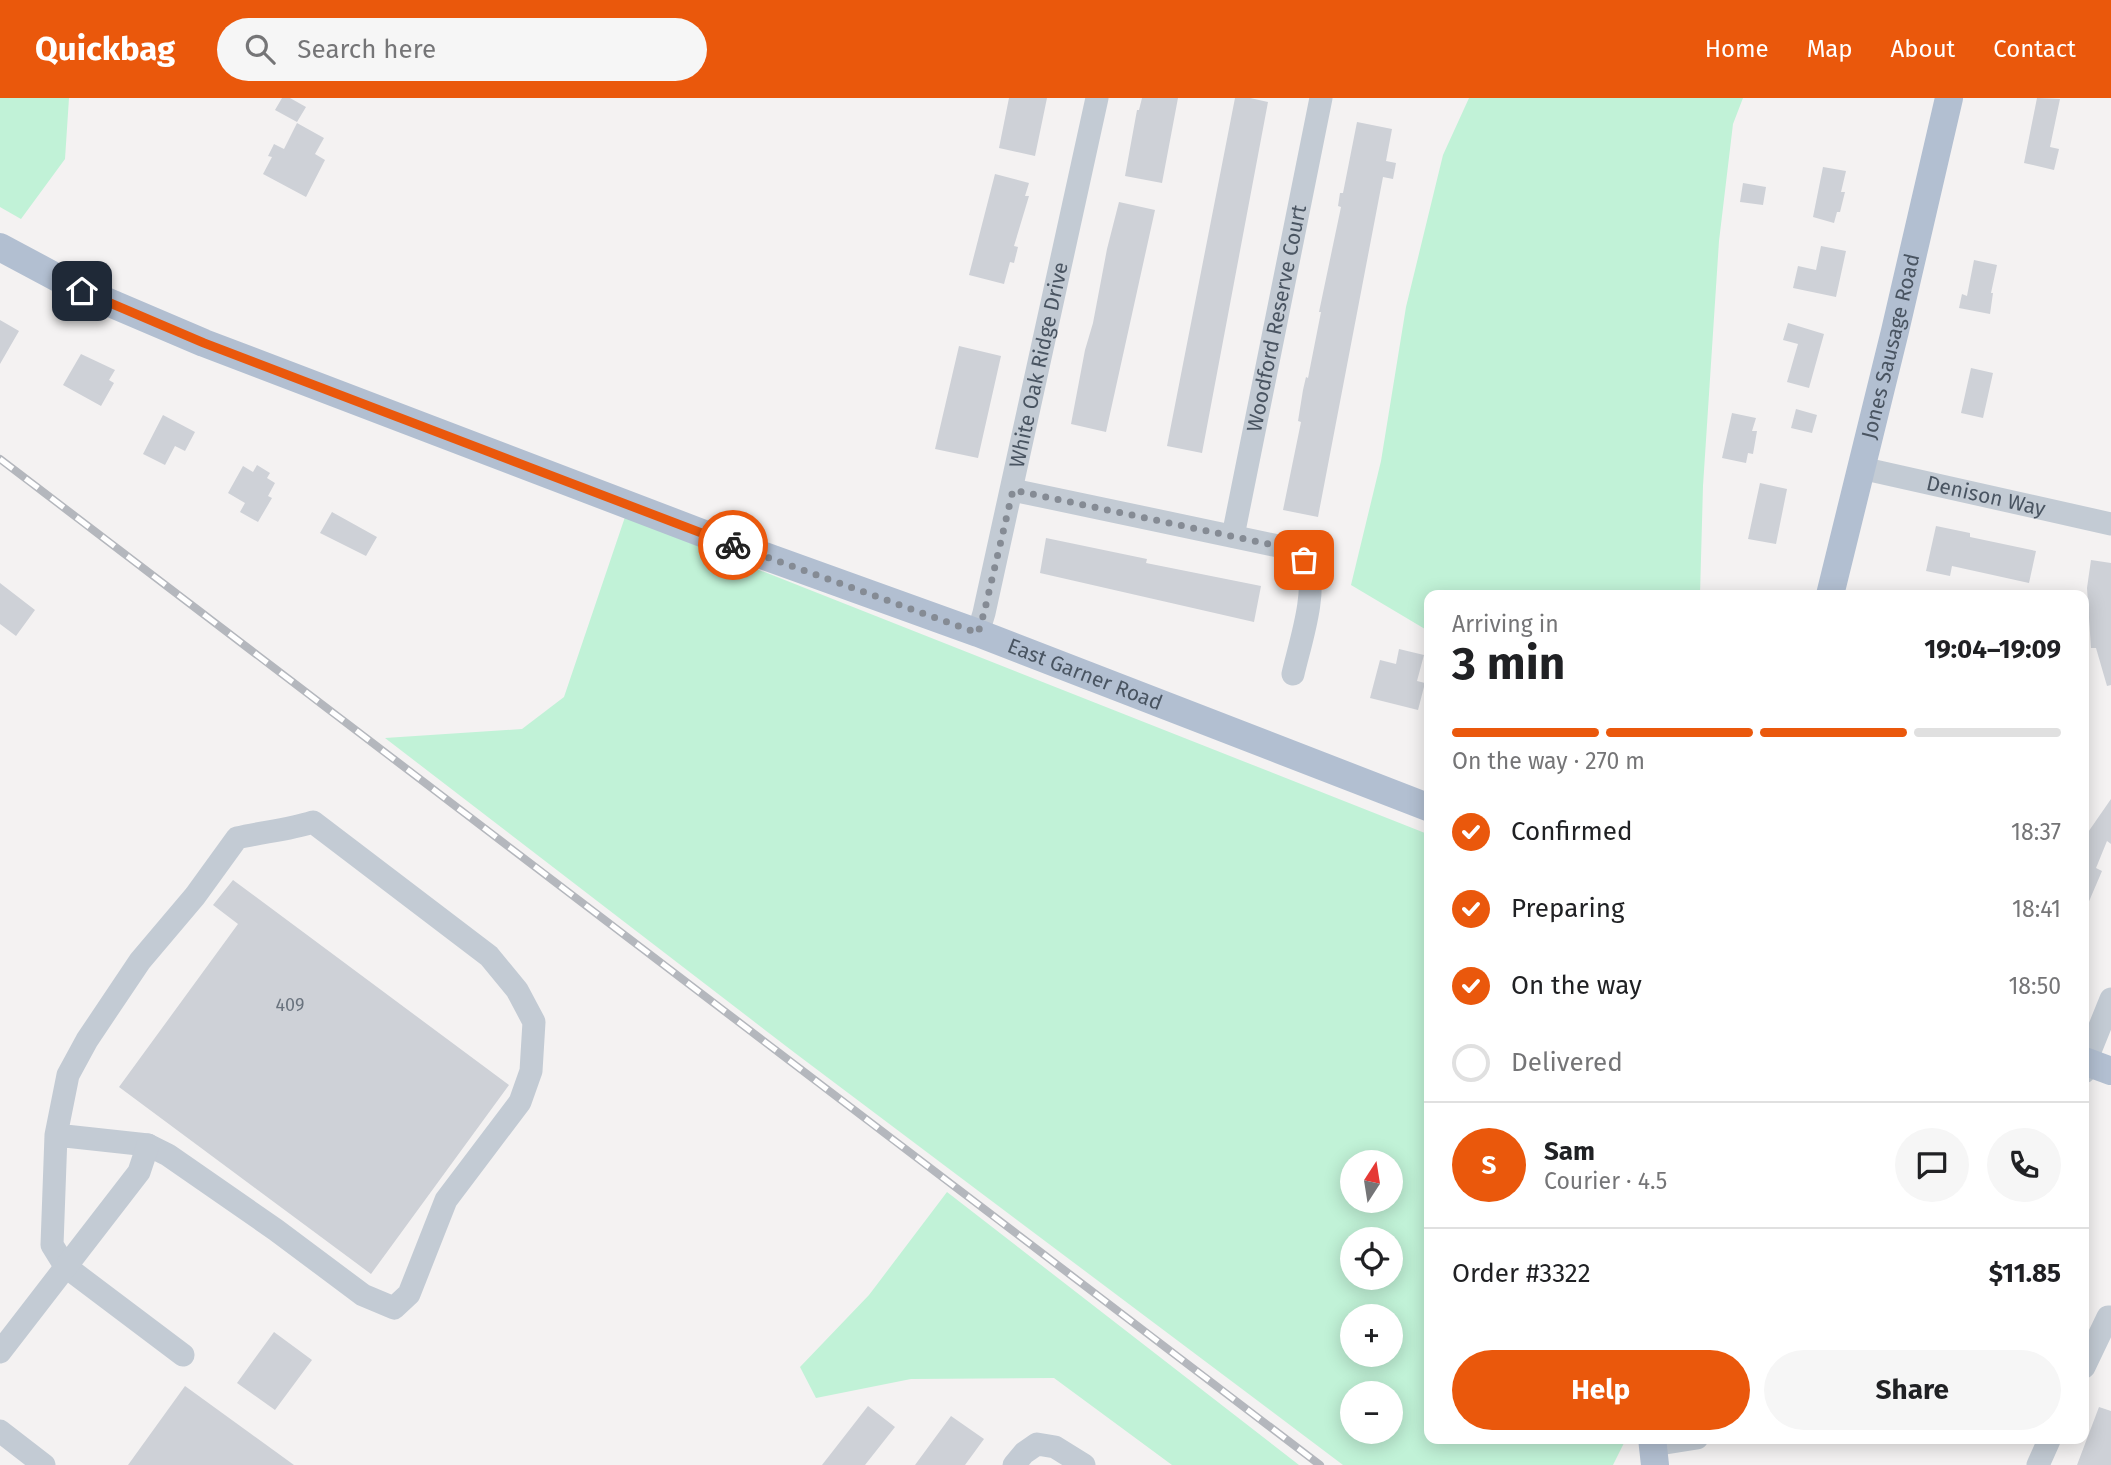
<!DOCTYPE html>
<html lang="en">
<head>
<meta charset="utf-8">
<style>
  :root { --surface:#fff; --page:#f6f6f6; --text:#202124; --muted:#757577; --line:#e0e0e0; --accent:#ea580c }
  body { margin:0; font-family:"Fira Sans",sans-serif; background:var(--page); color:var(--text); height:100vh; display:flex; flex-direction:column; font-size:26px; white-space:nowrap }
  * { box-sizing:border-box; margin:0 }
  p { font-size:23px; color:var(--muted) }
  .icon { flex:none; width:38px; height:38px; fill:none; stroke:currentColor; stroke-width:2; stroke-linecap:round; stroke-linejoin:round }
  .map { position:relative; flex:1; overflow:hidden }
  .side { position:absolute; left:1424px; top:492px; width:665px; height:854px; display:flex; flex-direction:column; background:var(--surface); border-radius:14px; box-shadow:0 4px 18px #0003 }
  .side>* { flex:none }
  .needle { width:46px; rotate:12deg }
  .tools { position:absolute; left:1340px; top:1052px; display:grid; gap:14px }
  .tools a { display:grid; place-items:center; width:63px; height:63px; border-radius:50%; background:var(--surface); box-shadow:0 4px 18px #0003; font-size:35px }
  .pin { position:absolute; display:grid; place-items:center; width:60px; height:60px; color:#fff; margin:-30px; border-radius:14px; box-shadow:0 4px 10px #0006 }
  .courier { position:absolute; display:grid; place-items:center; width:70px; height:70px; margin:-35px; border:5px solid #ea580c; border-radius:50%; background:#fff; color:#222; box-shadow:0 2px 9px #0007 }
  .headline em { font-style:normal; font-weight:700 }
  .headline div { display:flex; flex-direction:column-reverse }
  .headline { display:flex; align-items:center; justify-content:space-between; height:119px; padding:0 28px }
  h1 { font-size:46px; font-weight:700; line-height:52px }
  .bar { display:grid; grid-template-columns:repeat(4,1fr); gap:10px 7px; align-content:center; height:84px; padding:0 28px }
  .bar i { height:9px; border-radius:5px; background:var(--line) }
  .bar .current { background:var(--accent) }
  .bar p { grid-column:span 4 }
  .line { display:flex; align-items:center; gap:18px; padding:0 28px; border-top:2px solid var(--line) }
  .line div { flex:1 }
  .round { display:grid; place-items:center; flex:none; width:74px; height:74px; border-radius:37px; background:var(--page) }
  ol { padding:0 28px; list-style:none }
  li { display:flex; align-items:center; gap:21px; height:77px }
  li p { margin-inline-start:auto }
  li .icon { padding:7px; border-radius:50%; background:var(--accent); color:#fff; stroke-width:4 }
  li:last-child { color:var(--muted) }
  li i { width:38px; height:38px; border:4px solid var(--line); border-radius:50% }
  .action { display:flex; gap:14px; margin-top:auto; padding:14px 28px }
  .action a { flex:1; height:80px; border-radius:42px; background:var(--accent); color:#fff; font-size:28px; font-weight:700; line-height:80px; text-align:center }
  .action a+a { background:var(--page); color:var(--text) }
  header { display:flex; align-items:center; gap:42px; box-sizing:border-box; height:98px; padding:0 35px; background:var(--accent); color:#fff }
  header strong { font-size:33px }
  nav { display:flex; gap:38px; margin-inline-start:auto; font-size:24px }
  .search { width:490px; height:63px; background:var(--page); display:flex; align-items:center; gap:18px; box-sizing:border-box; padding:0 24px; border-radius:38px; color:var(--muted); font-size:26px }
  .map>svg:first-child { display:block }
  .green { fill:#c1f2d7; fill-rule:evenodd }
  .building { fill:#ced1d7 }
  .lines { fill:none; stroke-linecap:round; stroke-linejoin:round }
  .minor { stroke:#c3cbd4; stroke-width:23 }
  .major { stroke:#b2bfd1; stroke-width:28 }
  .rail-casing { stroke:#b4b7bd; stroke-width:8 }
  .rail { stroke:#fff; stroke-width:5; stroke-dasharray:16; stroke-linecap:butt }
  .done { stroke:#858b94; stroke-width:7; stroke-dasharray:0 12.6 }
  .route { stroke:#ea580c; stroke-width:9 }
  .labels { text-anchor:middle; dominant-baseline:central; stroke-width:5; stroke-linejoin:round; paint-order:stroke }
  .number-label { font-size:18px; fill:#6a737e }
  .street-label { font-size:21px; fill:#495461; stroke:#fff }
</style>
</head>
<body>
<header>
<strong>Quickbag</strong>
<div class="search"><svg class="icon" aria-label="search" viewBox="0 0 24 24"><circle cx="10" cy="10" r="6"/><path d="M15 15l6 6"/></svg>Search here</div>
<nav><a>Home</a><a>Map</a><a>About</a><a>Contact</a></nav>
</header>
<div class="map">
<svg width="2111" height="1367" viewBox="0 0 2111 1367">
  <rect width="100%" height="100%" fill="#f4f2f2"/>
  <!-- green -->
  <path class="green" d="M0 0H69L65 61 21 121 0 109Z
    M1469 0H1743L1733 26 1719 143 1703 388 1700 497H1430V534L1351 487 1381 363 1406 209 1443 57Z
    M625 419 1430 737V1340L1626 1341 1613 1367H1343L795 955 385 640 522 631 564 599ZM1353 1064H1391V1102H1353ZM1353 1141H1391V1180H1353ZM1353 1218H1391V1256H1353ZM1353 1295H1391V1334H1353Z
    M947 1094 1299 1367H1172L1054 1280 911 1281 816 1300 800 1269 869 1197Z"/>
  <!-- building -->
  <path class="building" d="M282 0H290L306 9 297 24 275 12Z
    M1009 0H1047L1035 58 999 50Z
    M1142 0H1178L1162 85 1125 78 1137 12H1139Z
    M1235 0H1250L1268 4 1202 355 1167 348Z
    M2037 0 2060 1 2050 49 2059 51 2054 72 2024 65Z
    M1357 24 1392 31 1386 63 1396 65 1393 81 1383 79 1318 419 1283 412 1301 324 1298 323 1303 292 1306 279 1308 280 1321 214H1319L1341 109 1338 108 1340 95H1343Z
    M297 25 324 40 315 56 325 62 306 99 263 76 272 59 268 58 274 46 284 51Z
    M1823 69 1846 73 1841 94H1845L1840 114H1837L1834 125 1813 119Z
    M995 76 1029 85 1025 98H1029L1014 148 1018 149 1014 165 1010 164 1004 186 969 177Z
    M1743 85 1766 89 1763 107 1740 104Z
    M1119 104 1155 112 1106 334 1071 326 1085 252 1093 225 1107 151Z
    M1821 148 1846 153 1836 199 1793 190 1798 168 1816 172Z
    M1974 162 1997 167 1991 195H1993L1990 216 1959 210 1962 196 1967 198Z
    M0 222 19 233 0 266Z
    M1788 225 1824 236 1809 290 1787 284 1798 246 1783 242Z
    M959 248 1001 258 978 360 935 351Z
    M81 256 115 272 109 282 114 285 101 308 63 287Z
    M1971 270 1993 275 1983 320 1961 315Z
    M1796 311 1817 317 1812 335 1791 330Z
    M1732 315 1756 320 1752 333H1757L1753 356 1748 355 1746 365 1722 360Z
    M163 317 195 334 185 353 175 348 165 367 143 356Z
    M257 367 270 375 267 380 275 385 268 398 272 400 258 424 240 414 245 405 228 395 243 368 253 374Z
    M1760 385 1787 391 1776 446 1748 441Z
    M332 414 377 439 366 458 320 435Z
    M1936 428 1970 435V439L2036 453 2029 485 1952 468 1950 478 1926 473Z
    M1046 440 1147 461 1146 465 1261 488 1254 524 1040 475Z
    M2091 462 2111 465V587L2107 588 2096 550H2091L2087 490Z
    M0 485 35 512 16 538 0 526Z
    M1399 551 1424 557 1417 583 1425 585 1418 612 1370 600 1380 562 1396 566Z
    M2111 701V746L2107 743 2096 770 2102 773 2084 815V740Z
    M233 782 509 987 371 1176 119 989 238 826 213 807Z
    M274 1234 312 1262 275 1312 237 1285Z
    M185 1288 294 1367H128Z
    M868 1308 895 1329 865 1367H822Z
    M2099 1309 2111 1313V1367H2077Z
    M951 1318 984 1341 965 1367H915Z"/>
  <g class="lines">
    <!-- minor -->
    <g class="minor">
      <path id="s1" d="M1861 370 2111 426"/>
      <path d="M1013 392 1283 449C1291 453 1301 457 1306 465 1319 490 1299 549 1293 576"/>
      <path id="s2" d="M1233 438 1321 0"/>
      <path id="s3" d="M978 535 984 515C1023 344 1059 172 1097 0"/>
      <path d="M2084 974 2086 963 2111 901"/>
      <path d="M56 1037 148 1047 168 1057 276 1132 363 1197 394 1210 409 1196 446 1102 520 1004 531 973 534 924 517 892 489 858 313 724C288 732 262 734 237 740L195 798 140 863 87 942 68 977 56 1037 52 1147 65 1168 183 1257"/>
      <path d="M0 1254 139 1074 148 1047"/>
      <path d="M2084 1269 2108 1219H2111"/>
      <path d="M0 1333 44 1367"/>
      <path d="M1653 1347 1697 1340"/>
      <path d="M1014 1367 1024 1355 1037 1346 1055 1349 1084 1367"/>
      <path d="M2038 1367 2050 1340"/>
    </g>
    <!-- major -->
    <g class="major">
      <path id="s4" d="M0 149 82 193 204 245 728 445 978 535 1430 710"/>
      <path id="s5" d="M1830 497 1895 233 1949 0"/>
      <path d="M2084 963 2111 973"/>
      <path d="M1652 1340 1655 1367"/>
    </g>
    <defs>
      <path id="rail" d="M0 361 1320 1367"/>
    </defs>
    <!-- rail casing -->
    <use href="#rail" class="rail-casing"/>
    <!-- rail -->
    <use href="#rail" class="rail"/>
  </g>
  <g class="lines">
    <!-- done -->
    <path class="done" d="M733 447 978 535 984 515 1013 392 1283 449 1304 462"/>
    <!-- route -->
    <path class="route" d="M82 193 204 245 733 447"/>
  </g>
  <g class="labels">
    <!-- number labels -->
    <g class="number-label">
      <text x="290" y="907">409</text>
    </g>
    <!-- street labels -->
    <g class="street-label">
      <text stroke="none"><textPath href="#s2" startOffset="222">Woodford Reserve Court</textPath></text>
      <text stroke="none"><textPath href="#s5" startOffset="256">Jones Sausage Road</textPath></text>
      <text stroke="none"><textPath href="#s3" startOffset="275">White Oak Ridge Drive</textPath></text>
      <text stroke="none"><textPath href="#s1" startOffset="128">Denison Way</textPath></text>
      <text stroke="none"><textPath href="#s4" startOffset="1167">East Garner Road</textPath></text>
    </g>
  </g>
</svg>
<div class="tools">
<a><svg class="needle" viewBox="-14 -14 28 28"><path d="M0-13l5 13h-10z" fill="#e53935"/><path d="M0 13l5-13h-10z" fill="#757577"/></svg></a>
<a><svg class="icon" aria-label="locate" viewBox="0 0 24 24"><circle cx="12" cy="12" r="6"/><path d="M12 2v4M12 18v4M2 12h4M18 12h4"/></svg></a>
<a>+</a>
<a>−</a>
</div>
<div class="pin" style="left:1304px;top:462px;background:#ea580c"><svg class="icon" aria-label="bag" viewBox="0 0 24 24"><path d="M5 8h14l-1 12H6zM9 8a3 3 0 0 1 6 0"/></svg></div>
<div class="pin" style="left:82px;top:193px;background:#1f2937"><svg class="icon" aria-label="home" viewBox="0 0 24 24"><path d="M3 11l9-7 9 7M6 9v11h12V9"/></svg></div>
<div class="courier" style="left:733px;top:447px"><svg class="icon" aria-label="bike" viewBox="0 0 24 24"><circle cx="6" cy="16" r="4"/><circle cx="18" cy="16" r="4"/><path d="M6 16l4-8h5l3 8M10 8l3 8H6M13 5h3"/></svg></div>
<section class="side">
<div class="headline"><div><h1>3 min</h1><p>Arriving in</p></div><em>19:04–19:09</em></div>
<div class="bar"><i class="current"></i><i class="current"></i><i class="current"></i><i></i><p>On the way · 270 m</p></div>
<ol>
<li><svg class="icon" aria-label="check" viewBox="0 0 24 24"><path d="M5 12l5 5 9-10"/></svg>Confirmed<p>18:37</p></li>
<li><svg class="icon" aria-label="check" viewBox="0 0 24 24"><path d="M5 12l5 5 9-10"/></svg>Preparing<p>18:41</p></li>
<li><svg class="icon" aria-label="check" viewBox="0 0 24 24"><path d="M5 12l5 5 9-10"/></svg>On the way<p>18:50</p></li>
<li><i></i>Delivered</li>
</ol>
<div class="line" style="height:126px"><b class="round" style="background:var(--accent);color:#fff">S</b><div><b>Sam</b><p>Courier · 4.5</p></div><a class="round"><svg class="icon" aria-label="chat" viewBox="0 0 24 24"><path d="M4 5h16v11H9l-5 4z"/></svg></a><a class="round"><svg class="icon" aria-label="phone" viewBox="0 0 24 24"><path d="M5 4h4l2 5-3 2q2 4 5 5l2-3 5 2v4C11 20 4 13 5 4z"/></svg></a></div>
<div class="line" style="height:91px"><div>Order #3322</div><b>$11.85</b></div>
<div class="action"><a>Help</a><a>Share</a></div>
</section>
</div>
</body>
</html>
